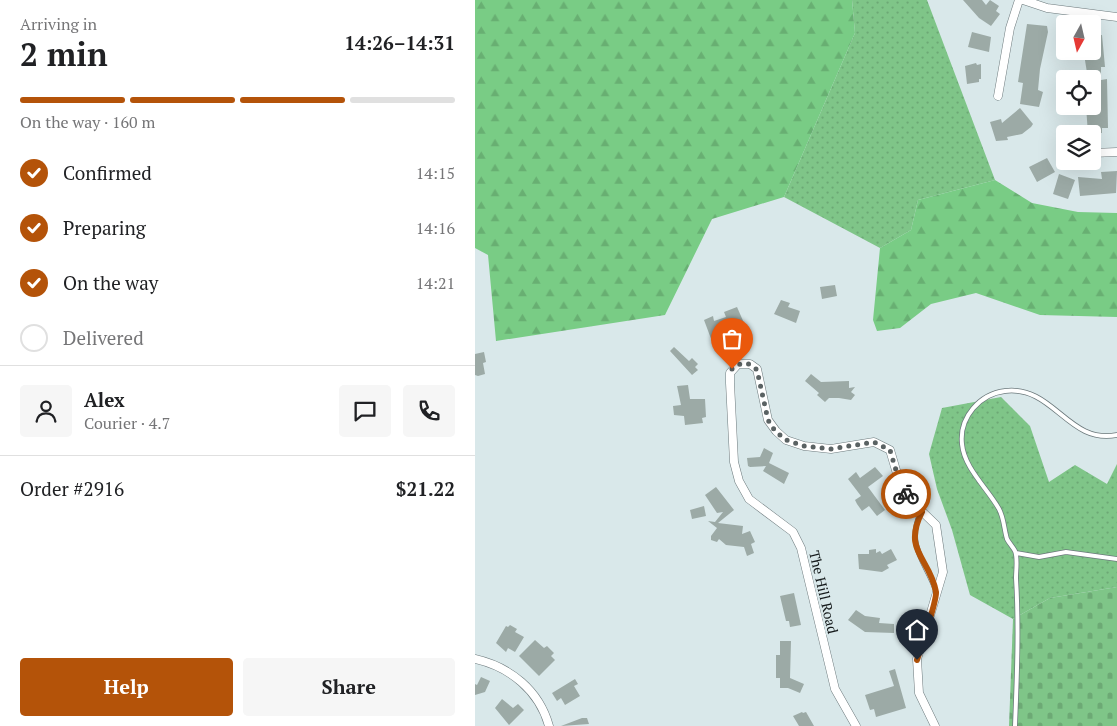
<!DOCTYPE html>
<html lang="en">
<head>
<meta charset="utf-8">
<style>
  :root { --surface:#fff; --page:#f6f6f6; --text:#202124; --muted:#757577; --line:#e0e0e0; --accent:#b45309 }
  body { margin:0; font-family:"PT Serif",serif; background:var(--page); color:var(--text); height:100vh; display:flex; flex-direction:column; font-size:19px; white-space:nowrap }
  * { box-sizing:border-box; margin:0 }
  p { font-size:16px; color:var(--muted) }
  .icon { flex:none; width:28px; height:28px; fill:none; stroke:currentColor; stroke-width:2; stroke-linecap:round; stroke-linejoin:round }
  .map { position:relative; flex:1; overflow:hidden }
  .side { display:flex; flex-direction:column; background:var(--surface); width:475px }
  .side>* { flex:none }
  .needle { width:32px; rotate:188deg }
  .buttons { position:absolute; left:581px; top:15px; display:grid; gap:10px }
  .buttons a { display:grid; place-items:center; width:45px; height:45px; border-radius:5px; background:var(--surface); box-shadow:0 5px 20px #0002; font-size:25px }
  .pin { position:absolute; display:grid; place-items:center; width:42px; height:42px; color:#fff; margin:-51px -21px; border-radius:50% 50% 50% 0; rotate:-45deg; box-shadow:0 0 5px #0007 }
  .pin .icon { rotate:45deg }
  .courier { position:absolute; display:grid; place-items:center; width:50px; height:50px; margin:-25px; border:4px solid #b45309; border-radius:50%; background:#fff; color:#222; box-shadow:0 1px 6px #0007 }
  .summary em { font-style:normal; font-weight:800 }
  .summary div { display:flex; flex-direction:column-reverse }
  .summary { display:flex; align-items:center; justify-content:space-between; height:85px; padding:0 20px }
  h1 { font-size:32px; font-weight:800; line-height:38px }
  .bar { display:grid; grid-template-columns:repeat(4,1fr); gap:8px 5px; align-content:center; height:60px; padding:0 20px }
  .bar i { height:6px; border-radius:4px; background:var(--line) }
  .bar .selected { background:var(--accent) }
  .bar p { grid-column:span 4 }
  .line { display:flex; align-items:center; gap:12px; padding:0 20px; border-top:1px solid var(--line) }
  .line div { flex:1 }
  .round { display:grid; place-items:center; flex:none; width:52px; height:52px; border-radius:5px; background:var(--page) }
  ol { padding:0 20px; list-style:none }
  li { display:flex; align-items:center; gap:15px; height:55px }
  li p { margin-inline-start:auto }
  li .icon { padding:5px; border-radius:50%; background:var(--accent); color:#fff; stroke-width:4 }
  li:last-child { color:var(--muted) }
  li i { width:28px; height:28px; border:2px solid var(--line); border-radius:50% }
  .primary-button { display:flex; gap:10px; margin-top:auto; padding:10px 20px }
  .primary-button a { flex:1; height:58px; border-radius:5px; background:var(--accent); color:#fff; font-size:20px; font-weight:800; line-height:58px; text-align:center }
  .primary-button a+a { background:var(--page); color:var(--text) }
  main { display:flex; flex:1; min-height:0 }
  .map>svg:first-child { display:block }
  .grass { fill:url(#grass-dots) }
  .forest { fill:url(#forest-firs) }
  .cemetery { fill:url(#cemetery-stones) }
  .building { fill:#9caaa6 }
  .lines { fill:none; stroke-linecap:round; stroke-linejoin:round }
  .lane-casing { stroke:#6c797c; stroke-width:5.5 }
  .street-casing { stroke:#6c797c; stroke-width:9 }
  .lane { stroke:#fff; stroke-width:4 }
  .street { stroke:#fff; stroke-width:8 }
  .done { stroke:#5a6263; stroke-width:5; stroke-dasharray:0 9 }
  .route { stroke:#b45309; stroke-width:6 }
  .labels { text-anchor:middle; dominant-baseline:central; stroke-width:4; stroke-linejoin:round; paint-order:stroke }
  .street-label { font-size:14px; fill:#151a1b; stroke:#d9e8ea }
</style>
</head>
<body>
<main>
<section class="side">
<div class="summary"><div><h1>2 min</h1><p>Arriving in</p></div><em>14:26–14:31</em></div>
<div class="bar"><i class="selected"></i><i class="selected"></i><i class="selected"></i><i></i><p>On the way · 160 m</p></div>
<ol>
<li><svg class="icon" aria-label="check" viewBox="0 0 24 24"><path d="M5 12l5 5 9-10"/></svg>Confirmed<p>14:15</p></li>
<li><svg class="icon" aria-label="check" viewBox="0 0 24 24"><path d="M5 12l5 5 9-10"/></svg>Preparing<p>14:16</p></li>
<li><svg class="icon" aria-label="check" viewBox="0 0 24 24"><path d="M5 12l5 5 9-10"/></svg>On the way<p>14:21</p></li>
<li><i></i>Delivered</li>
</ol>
<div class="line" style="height:90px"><a class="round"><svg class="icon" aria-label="person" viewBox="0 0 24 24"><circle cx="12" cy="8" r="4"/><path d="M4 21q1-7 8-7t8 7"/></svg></a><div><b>Alex</b><p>Courier · 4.7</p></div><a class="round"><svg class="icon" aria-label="chat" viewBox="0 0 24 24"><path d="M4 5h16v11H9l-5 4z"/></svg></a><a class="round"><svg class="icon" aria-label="phone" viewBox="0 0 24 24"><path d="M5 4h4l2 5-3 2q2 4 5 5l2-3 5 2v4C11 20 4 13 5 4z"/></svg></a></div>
<div class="line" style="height:65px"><div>Order #2916</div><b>$21.22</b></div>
<div class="primary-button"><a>Help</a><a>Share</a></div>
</section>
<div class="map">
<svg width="642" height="726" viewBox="0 0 642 726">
  <defs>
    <pattern id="grass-dots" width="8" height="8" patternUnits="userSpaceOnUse" patternTransform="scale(1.25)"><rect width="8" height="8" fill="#7fc588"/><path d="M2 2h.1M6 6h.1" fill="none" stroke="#6da975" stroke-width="1.8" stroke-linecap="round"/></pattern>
    <pattern id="forest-firs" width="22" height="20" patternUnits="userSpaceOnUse" patternTransform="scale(1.25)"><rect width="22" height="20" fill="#79cc85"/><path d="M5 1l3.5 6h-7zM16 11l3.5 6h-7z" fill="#68af72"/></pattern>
    <pattern id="cemetery-stones" width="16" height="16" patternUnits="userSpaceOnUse" patternTransform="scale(1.25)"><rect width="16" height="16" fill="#7fc588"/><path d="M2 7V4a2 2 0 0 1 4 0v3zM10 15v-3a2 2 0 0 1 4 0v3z" fill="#6da975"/></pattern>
  </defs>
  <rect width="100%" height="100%" fill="#d9e8ea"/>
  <!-- grass -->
  <path class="grass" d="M377 0H452L520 180 443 200 436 230 405 248 309 197 380 33Z
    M526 397 555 426 574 482 600 465 632 484 642 464V587L575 598 538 619 495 595 477 530 462 489 454 454 467 408Z"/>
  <!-- forest -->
  <path class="forest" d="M0 0H377L380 33 309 197 237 219 190 315 21 341 13 255 0 248Z
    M520 180 557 203 603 212 642 213V317L565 315 501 293 456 304 425 328 402 331 398 320 405 248 436 230 443 200Z"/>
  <!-- cemetery -->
  <path class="cemetery" d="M642 587V726H534L538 619 575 598Z"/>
  <!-- building -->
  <path class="building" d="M488 0H507L511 5 515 0 524 6 521 11 525 14 516 26 504 18Z
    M552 24 572 26 573 32 565 69 563 90 568 92 564 107 545 104 548 83 543 82Z
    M497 32 516 37 514 52 493 47Z
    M627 35 630 67H626V80L632 79 633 128H627V133L613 134 611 106H618V79H613L609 54H618V36Z
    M501 63 502 65 506 64V79H504V82L492 84 490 66Z
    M545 108 558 124 556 127 547 134 532 137 533 140 521 141 515 122 526 119 527 123Z
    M572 158 580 172 562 182 554 167Z
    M642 171 641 193 605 196 603 177 627 179 626 172Z
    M584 174 600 180 593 199 578 194Z
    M360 285 362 296 347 299 345 287Z
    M306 300 315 303 313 307 325 311 321 323 299 314Z
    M262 307 269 323 257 327 258 331 245 336 247 340 238 344 229 320 238 316 239 321 251 317 249 312Z
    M199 347 214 361 217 358 223 364 220 367 223 370 217 375 195 351Z
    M9 352 11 362 8 363 10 374 3 376 0 375V354Z
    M336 374 346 382 374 381V388L380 387 376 392 380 395 376 400 364 398H354L350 402 342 395 344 393 330 381Z
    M213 385 215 399H230L231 417 227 418 228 423 210 425 209 416 199 415 198 406 206 405 202 386Z
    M289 448 298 453 294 463 314 473 309 484 288 471 291 466 275 467 273 466 272 458 285 457Z
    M400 467 408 476 393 487 410 510 402 516 394 506 387 511 382 504 380 500 386 496 373 479 381 472 385 478Z
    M241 487 259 510 243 523 268 526 267 534 275 531 280 542 276 544 279 553 272 556 269 547 251 545 244 539 242 542 236 540V536L242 528 233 521 240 522 248 512 242 513 230 495Z
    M229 506 231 516 217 519 215 510Z
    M401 549V553L405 551 407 554 416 549 422 560 412 565 414 568 407 572 384 569 383 554H394V550Z
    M319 593 326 625 315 627 314 621H311L305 596Z
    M381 610 390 616 405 618 404 623 419 624V633L390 632 373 620Z
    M35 625 42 629 40 632 49 637 40 652 33 648 31 652 21 643 31 626 33 627Z
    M60 640 69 648 72 646 79 653 76 656 80 660 64 676 44 656Z
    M305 641H316L315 678 329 684 325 693 313 688H305V678H301V655H305Z
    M420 669 431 708 401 717 399 709 395 710 390 695 419 686 414 671Z
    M6 677 15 681 10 692 0 695V684L2 685Z
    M100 679 103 684 99 686 105 696 90 705 86 698 82 701 77 693Z
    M27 699 38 708 43 704 49 710 34 725 20 708Z
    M327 712 328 713 331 712 339 726H324L318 716Z
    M107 718H112L114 724 86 726Z"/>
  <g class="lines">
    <defs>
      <path id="lane" d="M446 512C430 545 451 562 461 591
        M541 553 564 557 591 552 642 559
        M540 726C542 676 544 627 541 578 541 570 543 558 540 551 538 547 534 543 532 539 529 529 529 518 524 509 513 489 489 468 487 444 484 417 505 394 530 391 579 385 593 445 642 435"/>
      <path id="street" d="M548 0 572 8 642 17
        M523 96 535 28 544 0
        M618 153 642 152
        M0 659C35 667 64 690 74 726
        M381 726 360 689 326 548 318 532 274 499 264 481 259 462 255 383V373L263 364H275L282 369 293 420 301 431 311 440 329 446 356 449 399 442 415 450 426 487 433 498 461 525 468 572 442 659 444 693 460 726"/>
    </defs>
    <!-- lane casing -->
    <use href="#lane" class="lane-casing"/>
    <!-- street casing -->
    <use href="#street" class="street-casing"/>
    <!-- lane -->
    <use href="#lane" class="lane"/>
    <!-- street -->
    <use href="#street" class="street"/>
  </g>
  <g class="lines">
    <!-- done -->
    <path class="done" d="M257 369C265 362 274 361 282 370L293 420 300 431 311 440 329 446 356 449 399 442 415 450 426 487 431 494"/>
    <!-- route -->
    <path class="route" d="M431 494 447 512C427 551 455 558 461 592 462 602 446 646 442 660"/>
  </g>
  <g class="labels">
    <!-- street labels -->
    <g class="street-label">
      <text transform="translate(349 592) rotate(77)">The Hill Road</text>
    </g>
  </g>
</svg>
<div class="buttons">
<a><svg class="needle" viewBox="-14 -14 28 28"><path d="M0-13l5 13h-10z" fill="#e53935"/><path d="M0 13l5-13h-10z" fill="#757577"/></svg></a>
<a><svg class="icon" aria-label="locate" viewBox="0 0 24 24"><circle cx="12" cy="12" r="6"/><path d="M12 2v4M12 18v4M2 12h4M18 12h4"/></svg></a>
<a><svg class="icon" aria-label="layers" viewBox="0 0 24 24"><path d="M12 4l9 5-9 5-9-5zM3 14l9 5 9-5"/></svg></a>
</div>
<div class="pin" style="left:257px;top:369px;background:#ea580c"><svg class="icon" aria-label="bag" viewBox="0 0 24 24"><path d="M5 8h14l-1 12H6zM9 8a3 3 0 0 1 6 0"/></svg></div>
<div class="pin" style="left:442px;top:660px;background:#1f2937"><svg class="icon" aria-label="home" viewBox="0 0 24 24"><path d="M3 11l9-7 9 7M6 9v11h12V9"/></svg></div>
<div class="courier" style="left:431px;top:494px"><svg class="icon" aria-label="bike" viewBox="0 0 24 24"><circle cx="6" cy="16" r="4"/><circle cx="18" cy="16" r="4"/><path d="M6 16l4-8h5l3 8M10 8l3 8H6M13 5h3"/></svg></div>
</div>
</main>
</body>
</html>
